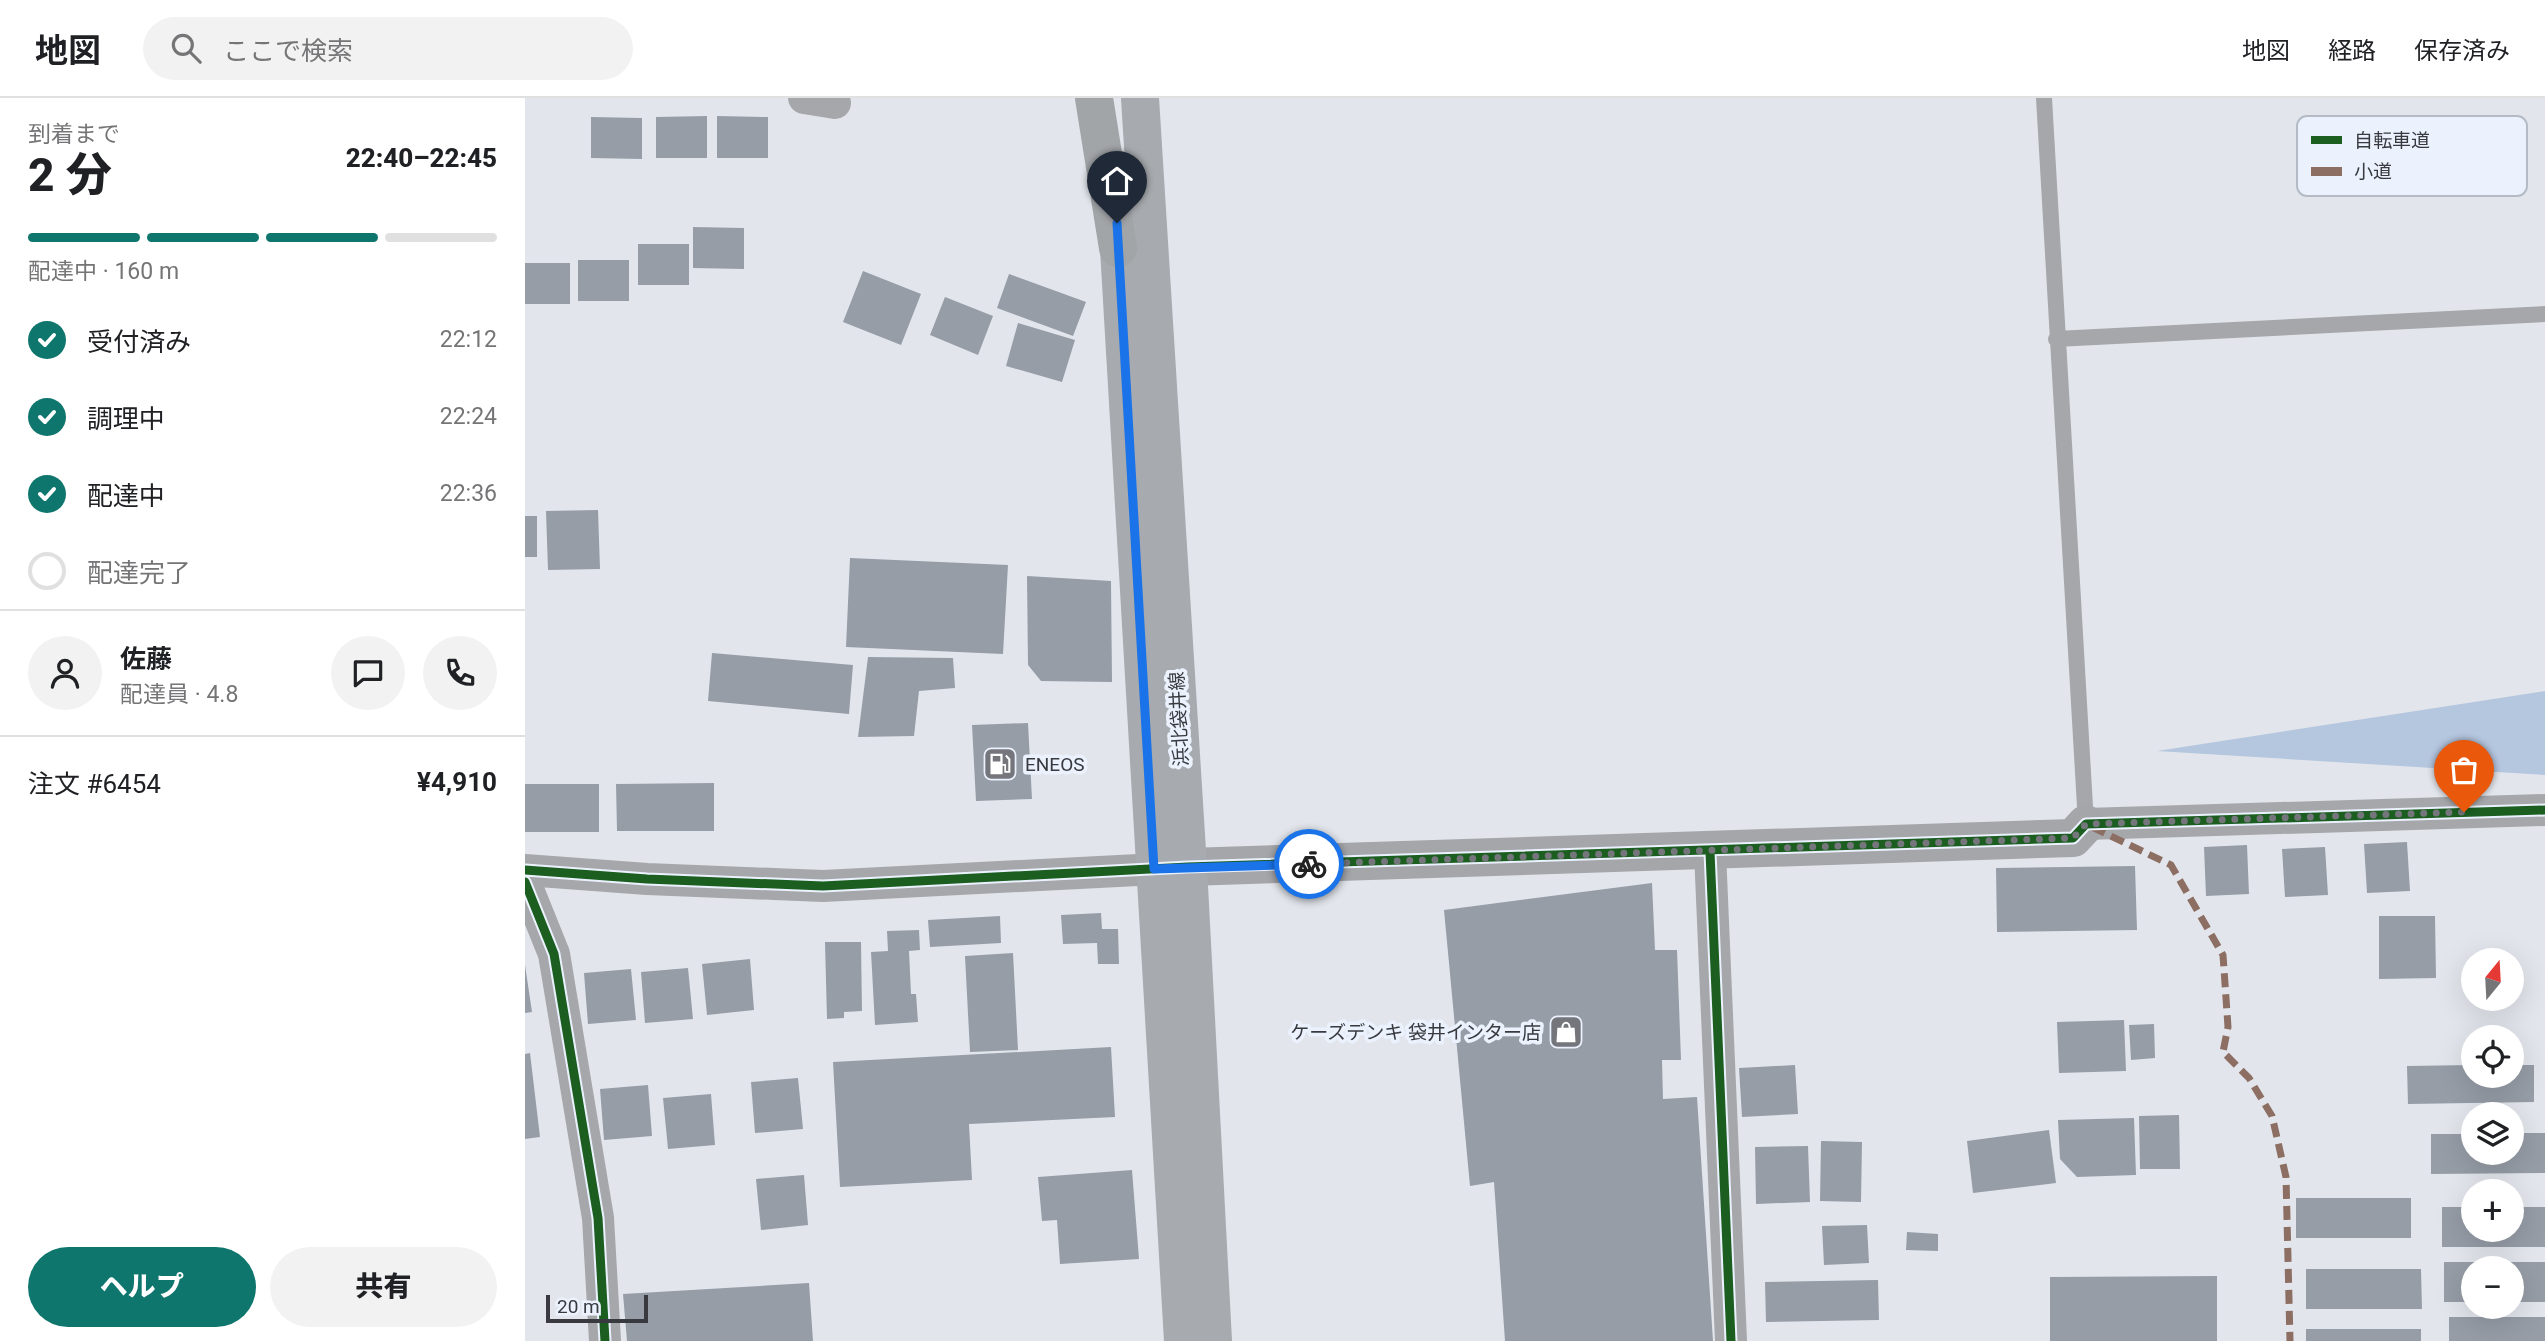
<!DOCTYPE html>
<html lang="ja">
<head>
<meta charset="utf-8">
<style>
  :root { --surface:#fff; --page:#f2f2f2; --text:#202124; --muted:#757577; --line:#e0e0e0; --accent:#0f766e }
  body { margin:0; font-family:Roboto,"Noto Sans JP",sans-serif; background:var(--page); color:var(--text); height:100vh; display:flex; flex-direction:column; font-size:26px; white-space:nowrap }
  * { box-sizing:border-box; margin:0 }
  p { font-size:23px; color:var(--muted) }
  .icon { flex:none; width:38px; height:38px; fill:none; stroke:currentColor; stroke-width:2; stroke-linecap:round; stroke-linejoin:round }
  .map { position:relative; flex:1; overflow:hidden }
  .side { display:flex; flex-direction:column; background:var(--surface); width:525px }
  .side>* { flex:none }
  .needle { width:46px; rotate:18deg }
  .tools { position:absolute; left:1936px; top:850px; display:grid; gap:14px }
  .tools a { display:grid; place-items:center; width:63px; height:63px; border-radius:50%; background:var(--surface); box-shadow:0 7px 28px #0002; font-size:35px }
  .scale { position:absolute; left:21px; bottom:18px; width:102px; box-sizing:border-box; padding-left:7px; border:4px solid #383a3f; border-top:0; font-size:19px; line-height:24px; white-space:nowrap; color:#383a3f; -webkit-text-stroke:5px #ebf2fd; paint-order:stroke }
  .pin { position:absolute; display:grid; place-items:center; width:60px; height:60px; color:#fff; margin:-72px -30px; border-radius:50% 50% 50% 0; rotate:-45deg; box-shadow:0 0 7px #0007 }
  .pin .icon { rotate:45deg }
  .courier { position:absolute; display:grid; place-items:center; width:70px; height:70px; margin:-35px; border:5px solid #1a73e8; border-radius:50%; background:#fff; color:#222; box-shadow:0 2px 9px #0007 }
  .overview em { font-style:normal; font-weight:800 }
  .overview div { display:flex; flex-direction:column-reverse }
  .overview { display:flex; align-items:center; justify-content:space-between; height:119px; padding:0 28px }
  h1 { font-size:46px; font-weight:800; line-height:52px }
  .bar { display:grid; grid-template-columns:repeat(4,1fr); gap:10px 7px; align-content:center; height:84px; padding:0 28px }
  .bar i { height:9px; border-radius:5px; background:var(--line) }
  .bar .on { background:var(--accent) }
  .bar p { grid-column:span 4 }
  .line { display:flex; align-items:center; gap:18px; padding:0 28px; border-top:2px solid var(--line) }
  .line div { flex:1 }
  .round { display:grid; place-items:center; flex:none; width:74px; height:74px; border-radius:37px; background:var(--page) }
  ol { padding:0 28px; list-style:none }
  li { display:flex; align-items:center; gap:21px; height:77px }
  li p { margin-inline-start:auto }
  li .icon { padding:7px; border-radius:50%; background:var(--accent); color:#fff; stroke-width:4 }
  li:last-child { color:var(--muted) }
  li i { width:38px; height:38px; border:4px solid var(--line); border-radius:50% }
  .action { display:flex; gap:14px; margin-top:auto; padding:14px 28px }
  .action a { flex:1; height:80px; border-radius:42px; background:var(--accent); color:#fff; font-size:28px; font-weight:800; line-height:80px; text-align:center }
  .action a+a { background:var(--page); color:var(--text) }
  header { display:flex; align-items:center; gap:42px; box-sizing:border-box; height:98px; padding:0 35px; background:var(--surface); border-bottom:2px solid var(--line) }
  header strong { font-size:33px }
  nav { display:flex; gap:38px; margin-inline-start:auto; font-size:24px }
  .search { width:490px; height:63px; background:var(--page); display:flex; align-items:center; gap:18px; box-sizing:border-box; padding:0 24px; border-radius:38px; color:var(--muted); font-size:26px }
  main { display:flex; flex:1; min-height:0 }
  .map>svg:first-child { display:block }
  .forest { fill:#b5c6df }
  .building { fill:#969da7 }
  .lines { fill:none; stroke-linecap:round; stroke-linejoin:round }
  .lane { stroke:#a6a7aa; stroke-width:16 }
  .street { stroke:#a6a7aa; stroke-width:32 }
  .secondary { stroke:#a5a6aa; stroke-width:38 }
  .primary { stroke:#a7aaae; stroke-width:38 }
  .highway { stroke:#a2a5a8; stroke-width:38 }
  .quiet { stroke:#8d6e63; stroke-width:7; stroke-dasharray:14 7; stroke-linecap:butt }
  .cycleway-casing { stroke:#ebf2fd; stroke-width:13 }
  .cycleway { stroke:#1b5e20; stroke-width:9 }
  .done { stroke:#74767c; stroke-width:7; stroke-dasharray:0 12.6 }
  .route { stroke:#1a73e8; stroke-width:9 }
  .labels { text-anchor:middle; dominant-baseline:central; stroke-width:7; stroke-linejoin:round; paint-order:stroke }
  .street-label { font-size:19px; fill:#383a3f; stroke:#ebf2fd }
  .poi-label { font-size:19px; fill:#383a3f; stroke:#ebf2fd; text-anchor:start }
  .key { fill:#ebf2fd; stroke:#b5bbc4; stroke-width:2 }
  .key-label { font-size:19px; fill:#383a3f }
</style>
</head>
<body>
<header>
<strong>地図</strong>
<div class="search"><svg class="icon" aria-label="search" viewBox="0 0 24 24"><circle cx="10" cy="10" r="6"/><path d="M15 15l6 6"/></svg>ここで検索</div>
<nav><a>地図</a><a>経路</a><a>保存済み</a></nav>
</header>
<main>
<section class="side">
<div class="overview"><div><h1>2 分</h1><p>到着まで</p></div><em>22:40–22:45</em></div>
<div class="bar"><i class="on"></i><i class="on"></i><i class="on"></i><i></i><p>配達中 · 160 m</p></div>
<ol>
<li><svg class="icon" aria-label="check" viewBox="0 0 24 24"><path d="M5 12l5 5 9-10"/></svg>受付済み<p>22:12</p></li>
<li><svg class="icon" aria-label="check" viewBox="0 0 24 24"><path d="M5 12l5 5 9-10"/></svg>調理中<p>22:24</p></li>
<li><svg class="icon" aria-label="check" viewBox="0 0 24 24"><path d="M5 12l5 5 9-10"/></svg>配達中<p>22:36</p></li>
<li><i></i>配達完了</li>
</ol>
<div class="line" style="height:126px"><a class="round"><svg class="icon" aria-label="person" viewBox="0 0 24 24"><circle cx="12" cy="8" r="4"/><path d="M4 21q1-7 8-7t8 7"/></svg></a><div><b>佐藤</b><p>配達員 · 4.8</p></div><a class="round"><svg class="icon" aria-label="chat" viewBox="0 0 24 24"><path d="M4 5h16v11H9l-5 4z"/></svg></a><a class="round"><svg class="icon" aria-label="phone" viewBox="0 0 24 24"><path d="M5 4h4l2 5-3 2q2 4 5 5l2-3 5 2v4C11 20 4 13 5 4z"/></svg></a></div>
<div class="line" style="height:91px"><div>注文 #6454</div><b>¥4,910</b></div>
<div class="action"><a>ヘルプ</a><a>共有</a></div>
</section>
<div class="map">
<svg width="2020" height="1243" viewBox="0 0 2020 1243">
  <rect width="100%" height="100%" fill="#e2e6ec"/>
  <!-- forest -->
  <path class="forest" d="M2020 593V677L1632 653Z"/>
  <!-- building -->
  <path class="building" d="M182 18V60H131V19Z
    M192 18 243 19V60H192Z
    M66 19 117 20V61L66 60Z
    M168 129 219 130V171L168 170Z
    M113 146H164V187H113Z
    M53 162H104V203H53Z
    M0 165H45V206H0Z
    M338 173 396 196 376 247 318 224Z
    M484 176 561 204 548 238 472 210Z
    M420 199 468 218 453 257 405 237Z
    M493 225 550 242 537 284 481 268Z
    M73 412 75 471 23 472 21 413Z
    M0 418H12V459H0Z
    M325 460 483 467 478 556 321 549Z
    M502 478 586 483 587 584 516 583 503 567Z
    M187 555 328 567 324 616 183 603Z
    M343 559 428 560 430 590 394 593 389 638 333 639Z
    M503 625 507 701 451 703 447 627Z
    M189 685V733H92L91 686Z
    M0 686H74V734H0Z
    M1882 744 1885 793 1842 795 1839 746Z
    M1722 747 1724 796 1681 798 1679 749Z
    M1800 749 1803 797 1760 799 1757 751Z
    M1610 768 1612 832 1472 834 1471 770Z
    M1127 785 1130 852H1152L1156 962H1137L1138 1001 1172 999 1188 1243H980L969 1084 945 1088 919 812Z
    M576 815 577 831H593L594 866H573L572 845 538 846 536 817Z
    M475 818 476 845 405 849 403 822Z
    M1854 818H1910L1911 880 1854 881Z
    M394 832 395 852 384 853 386 896H391L393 924 350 927 346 854 363 853 362 833Z
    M300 844H336L337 913 319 914V920L302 921Z
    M488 855 493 952 445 954 440 858Z
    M225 861 229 912 182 917 177 866Z
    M0 867 7 914 0 915Z
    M163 870 168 921 120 925 116 874Z
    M106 871 111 922 63 926 59 875Z
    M1599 922 1601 973 1534 975 1532 924Z
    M1629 926 1630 960 1606 962 1604 927Z
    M586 949 590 1019 444 1026 447 1082 315 1089 308 964Z
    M5 955 15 1039 0 1041V956Z
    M1270 967 1273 1016 1217 1019 1214 970Z
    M1948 967V978H1986V967H2009V1004L1883 1006 1882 968Z
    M273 980 278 1031 230 1035 226 984Z
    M123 987 127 1038 79 1042 75 991Z
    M186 996 190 1047 143 1051 138 1000Z
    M1654 1017 1655 1071H1615L1614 1018Z
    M1609 1020 1611 1077 1552 1079 1535 1061 1533 1022Z
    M1524 1032 1531 1085 1448 1095 1442 1043Z
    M1986 1035H2020V1075L1906 1076V1036H1948V1055H1986Z
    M1296 1043 1337 1044 1336 1104 1295 1103Z
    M1283 1048 1285 1104 1231 1106 1230 1049Z
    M607 1072 614 1161 535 1166 532 1122 517 1123 513 1079Z
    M279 1077 283 1127 236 1132 231 1081Z
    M1771 1100H1886V1140H1771Z
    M1917 1109H1948V1132H1986V1109H2020V1149H1917Z
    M1342 1127 1344 1165 1299 1167 1297 1128Z
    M1382 1134 1413 1136V1153L1381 1152Z
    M1919 1164H2020V1204H1986V1171H1948V1204H1919Z
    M1781 1171H1896L1897 1211H1781Z
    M1692 1178V1243H1525V1179Z
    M1353 1182 1354 1222 1241 1224 1240 1184Z
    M284 1185 288 1243H102L98 1196Z
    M1924 1219H2020V1243H1924Z
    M1781 1231H1896V1243H1781Z"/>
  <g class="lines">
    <!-- lane -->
    <path class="lane" d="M1519 0 1561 726
      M1531 241 2020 216"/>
    <!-- street -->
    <path class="street" d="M279 0 310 5
      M1561 726 2020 712
      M1185 754 1206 1243
      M0 772 122 781 298 788 652 770
      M0 784 29 856 73 1120 80 1243"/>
    <!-- secondary -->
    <path class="secondary" d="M663 769 1548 740 1561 726"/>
    <!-- primary -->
    <path class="primary" d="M615 0 663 769 688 1243
      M592 117 658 1243"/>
    <!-- highway -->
    <path class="highway" d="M569 0 593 150"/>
    <!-- quiet -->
    <path class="quiet" d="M1567 729 1646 767 1698 857 1703 929 1698 954 1724 980 1747 1018 1761 1079 1765 1243"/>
    <defs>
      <path id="cycleway" d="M1185 754 1206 1243
        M0 772 122 781 298 788 663 769 1548 740 1561 726 2020 712
        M0 784 29 856 73 1120 80 1243"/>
    </defs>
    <!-- cycleway casing -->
    <use href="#cycleway" class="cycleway-casing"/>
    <!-- cycleway -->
    <use href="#cycleway" class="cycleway"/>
  </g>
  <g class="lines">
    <!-- done -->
    <path class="done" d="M784 766 1548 740 1561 726 1939 714"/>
    <!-- route -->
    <path class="route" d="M592 125 629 771 784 766"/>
  </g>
  <!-- icons -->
  <defs>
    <symbol id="fuel-square" viewBox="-11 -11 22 22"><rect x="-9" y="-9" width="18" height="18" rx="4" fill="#74767c" stroke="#ebf2fd"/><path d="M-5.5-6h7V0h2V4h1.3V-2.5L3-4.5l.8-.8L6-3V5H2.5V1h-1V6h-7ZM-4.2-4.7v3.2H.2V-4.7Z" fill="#fff"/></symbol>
    <symbol id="shop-square" viewBox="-11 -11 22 22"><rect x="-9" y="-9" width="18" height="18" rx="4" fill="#74767c" stroke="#ebf2fd"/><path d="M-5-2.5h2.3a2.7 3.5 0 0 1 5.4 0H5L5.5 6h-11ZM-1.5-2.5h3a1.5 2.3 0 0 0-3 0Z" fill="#fff"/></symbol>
  </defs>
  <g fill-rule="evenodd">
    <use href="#fuel-square" x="456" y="647" width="38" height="38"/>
    <use href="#shop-square" x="1022" y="915" width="38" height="38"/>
  </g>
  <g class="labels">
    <!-- street labels -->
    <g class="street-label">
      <text transform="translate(654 621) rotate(-93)">浜北袋井線</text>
    </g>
    <!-- poi labels -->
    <g class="poi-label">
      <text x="500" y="666">ENEOS</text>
      <text x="1016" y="934" text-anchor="end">ケーズデンキ 袋井インター店</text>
    </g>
  </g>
  <!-- legend -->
  <rect x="1772" y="18" width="230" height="80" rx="10" class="key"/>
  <rect x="1786" y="38" width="31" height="8" fill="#1b5e20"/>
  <rect x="1786" y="69" width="31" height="9" fill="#8d6e63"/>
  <g class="key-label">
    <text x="1829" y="49">自転車道</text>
    <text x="1829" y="80">小道</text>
  </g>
</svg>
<div class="tools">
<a><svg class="needle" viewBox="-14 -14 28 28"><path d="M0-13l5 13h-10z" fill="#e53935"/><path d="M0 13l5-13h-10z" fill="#757577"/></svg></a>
<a><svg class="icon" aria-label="locate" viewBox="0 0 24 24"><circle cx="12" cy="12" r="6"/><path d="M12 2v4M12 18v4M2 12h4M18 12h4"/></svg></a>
<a><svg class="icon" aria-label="layers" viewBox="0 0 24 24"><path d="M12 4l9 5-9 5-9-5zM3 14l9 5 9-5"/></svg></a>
<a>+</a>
<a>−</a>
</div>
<div class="scale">20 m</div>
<div class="pin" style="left:1939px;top:714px;background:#ea580c"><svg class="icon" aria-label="bag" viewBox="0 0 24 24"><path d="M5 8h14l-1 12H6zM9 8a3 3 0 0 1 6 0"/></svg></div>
<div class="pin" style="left:592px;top:125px;background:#1f2937"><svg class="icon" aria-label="home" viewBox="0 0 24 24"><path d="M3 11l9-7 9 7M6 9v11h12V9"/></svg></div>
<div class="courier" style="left:784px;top:766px"><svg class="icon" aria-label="bike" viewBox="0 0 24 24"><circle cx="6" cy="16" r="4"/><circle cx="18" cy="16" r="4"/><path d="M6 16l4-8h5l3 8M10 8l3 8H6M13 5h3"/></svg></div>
</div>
</main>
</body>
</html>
